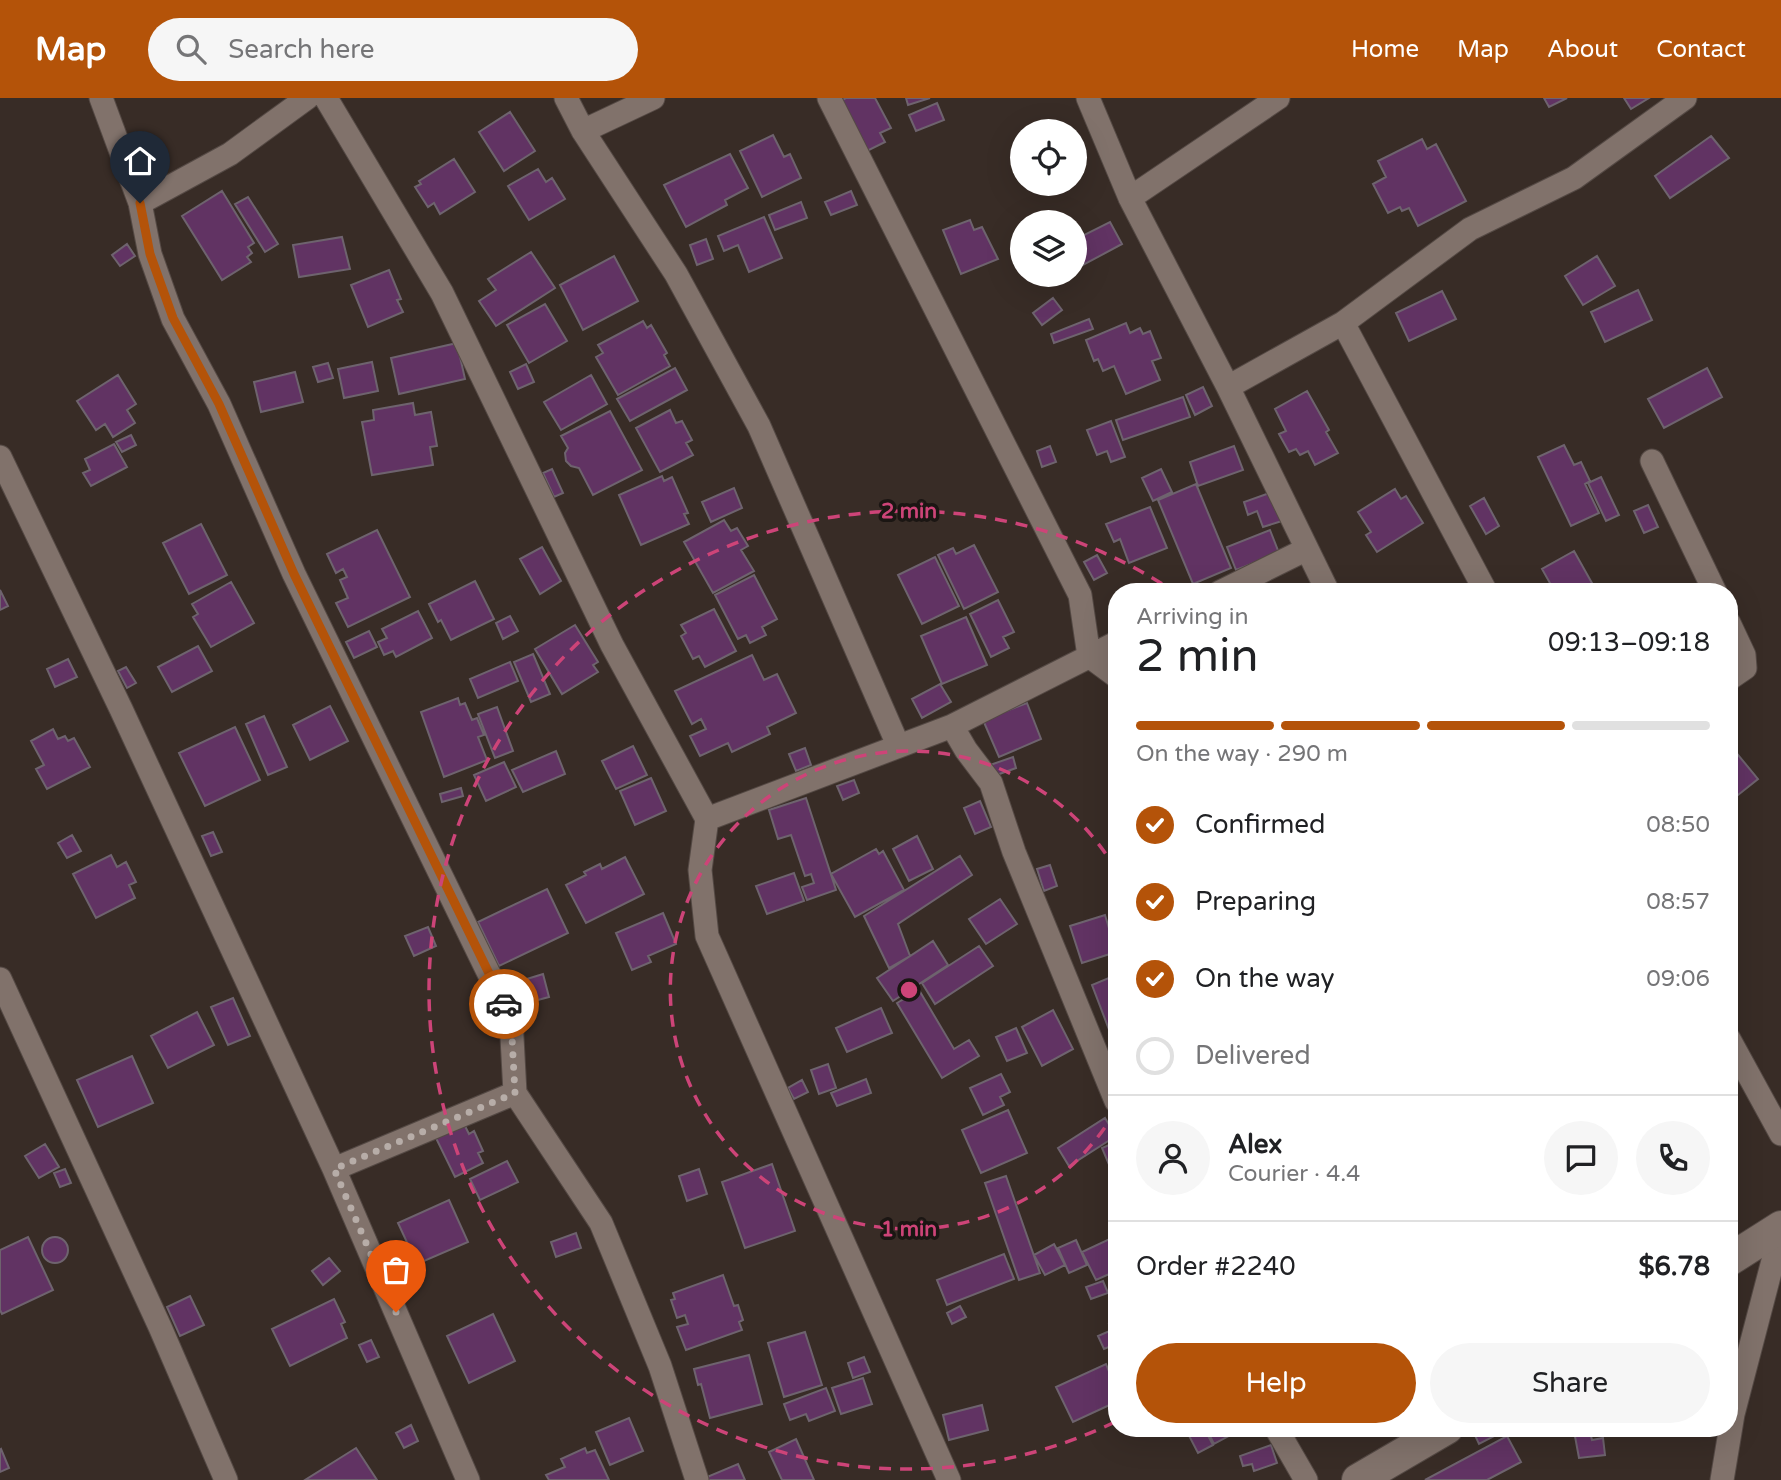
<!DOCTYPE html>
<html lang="en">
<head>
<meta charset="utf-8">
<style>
  :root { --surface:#fff; --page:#f6f6f6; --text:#202124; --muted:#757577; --line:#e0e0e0; --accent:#b45309 }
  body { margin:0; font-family:"Varela Round",sans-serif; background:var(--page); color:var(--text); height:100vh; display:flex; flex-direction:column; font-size:26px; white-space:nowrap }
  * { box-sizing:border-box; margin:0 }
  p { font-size:23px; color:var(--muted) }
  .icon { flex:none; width:38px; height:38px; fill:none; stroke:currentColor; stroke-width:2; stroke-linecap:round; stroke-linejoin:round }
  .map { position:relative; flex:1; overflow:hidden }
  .details { position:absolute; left:1108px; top:485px; width:630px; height:854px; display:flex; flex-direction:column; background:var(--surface); border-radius:28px; box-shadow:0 7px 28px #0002 }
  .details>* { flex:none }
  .buttons { position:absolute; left:1010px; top:21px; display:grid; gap:14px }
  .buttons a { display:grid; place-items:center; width:77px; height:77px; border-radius:50%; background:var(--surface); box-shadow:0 7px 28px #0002; font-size:35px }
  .pin { position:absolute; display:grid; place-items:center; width:60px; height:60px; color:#fff; margin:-72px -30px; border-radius:50% 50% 50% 0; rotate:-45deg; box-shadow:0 0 7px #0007 }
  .pin .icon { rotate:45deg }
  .courier { position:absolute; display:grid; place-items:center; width:70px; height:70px; margin:-35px; border:5px solid #b45309; border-radius:50%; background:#fff; color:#222; box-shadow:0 2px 9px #0007 }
  .head em { font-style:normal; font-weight:600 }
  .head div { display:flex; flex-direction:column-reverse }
  .head { display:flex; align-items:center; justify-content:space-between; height:119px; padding:0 28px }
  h1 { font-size:46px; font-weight:600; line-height:52px }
  .bar { display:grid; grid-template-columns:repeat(4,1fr); gap:10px 7px; align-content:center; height:84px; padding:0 28px }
  .bar i { height:9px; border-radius:5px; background:var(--line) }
  .bar .active { background:var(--accent) }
  .bar p { grid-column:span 4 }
  .line { display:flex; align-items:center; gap:18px; padding:0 28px; border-top:2px solid var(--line) }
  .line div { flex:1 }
  .round { display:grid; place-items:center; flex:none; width:74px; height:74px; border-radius:37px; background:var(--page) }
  ol { padding:0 28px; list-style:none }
  li { display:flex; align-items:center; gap:21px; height:77px }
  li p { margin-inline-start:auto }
  li .icon { padding:7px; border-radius:50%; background:var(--accent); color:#fff; stroke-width:4 }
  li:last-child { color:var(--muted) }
  li i { width:38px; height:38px; border:4px solid var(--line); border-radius:50% }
  .button { display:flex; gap:14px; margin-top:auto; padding:14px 28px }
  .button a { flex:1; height:80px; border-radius:42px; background:var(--accent); color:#fff; font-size:28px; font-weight:600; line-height:80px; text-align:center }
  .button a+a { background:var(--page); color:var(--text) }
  header { display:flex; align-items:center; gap:42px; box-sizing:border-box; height:98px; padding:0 35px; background:var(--accent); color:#fff }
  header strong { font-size:33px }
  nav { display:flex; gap:38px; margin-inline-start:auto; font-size:24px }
  .search { width:490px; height:63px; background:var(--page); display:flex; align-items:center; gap:18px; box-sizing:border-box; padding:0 24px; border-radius:38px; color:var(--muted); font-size:26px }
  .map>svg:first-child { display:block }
  .building { fill:#613363; stroke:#6e636e; stroke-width:2 }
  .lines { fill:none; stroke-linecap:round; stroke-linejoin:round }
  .street-casing { stroke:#544944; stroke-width:25 }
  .secondary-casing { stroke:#544944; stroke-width:34 }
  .street { stroke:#81726b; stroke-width:23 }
  .secondary { stroke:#81726b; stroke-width:32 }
  .done { stroke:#b7ada8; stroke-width:7; stroke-dasharray:0 12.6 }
  .route { stroke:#b45309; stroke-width:9 }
  .ring { fill:none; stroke:#cd4478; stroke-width:3.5; stroke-dasharray:12 9 }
  .centre { fill:#cd4478; stroke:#1b1613; stroke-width:3.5 }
  .ring-label { font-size:21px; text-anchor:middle; font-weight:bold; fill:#cd4478; stroke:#1b1613; stroke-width:7; stroke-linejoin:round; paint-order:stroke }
</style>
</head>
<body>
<header>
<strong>Map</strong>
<div class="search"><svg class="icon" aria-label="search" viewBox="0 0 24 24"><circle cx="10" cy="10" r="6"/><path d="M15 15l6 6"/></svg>Search here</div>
<nav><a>Home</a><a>Map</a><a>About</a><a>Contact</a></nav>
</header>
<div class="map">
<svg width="1781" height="1382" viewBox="0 0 1781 1382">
  <rect width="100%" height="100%" fill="#382c26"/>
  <!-- building -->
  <path class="building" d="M846 0H875L891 30 880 35 885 44 867 53 840 3Z
    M906 0H930L908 7Z
    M1544 0H1567L1549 9Z
    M1624 0H1649L1631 11Z
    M937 5 944 22 916 33 909 17Z
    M510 14 535 53 504 73 479 34Z
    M773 37 784 59 790 56 801 80 762 99 740 53Z
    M1711 38 1729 60 1670 100 1655 78Z
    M1422 41 1427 51 1436 46 1466 103 1418 128 1409 110 1402 113 1400 109 1388 115 1373 86 1386 79 1378 63Z
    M730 56 748 90 725 102 727 107 686 129 664 87Z
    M454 61 475 94 440 116 434 105 428 109 415 89 421 86 419 83Z
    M538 71 546 84 552 80 565 101 529 122 508 88Z
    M222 93 254 145 248 149 252 155 247 159 251 164 222 182 182 118Z
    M851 93 857 107 831 117 825 104Z
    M248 99 278 146 265 154 235 106Z
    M801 104 807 120 775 132 769 117Z
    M764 119 782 160 749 174 738 147 724 153 718 138Z
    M970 122 974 132 982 129 998 161 961 176 943 132Z
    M1110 124 1122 146 1083 167 1074 152V142Z
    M342 139 350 171 299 179 293 147Z
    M706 141 713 161 697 167 690 147Z
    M127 146 135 158 120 168 112 157Z
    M531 154 555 190 496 228 479 203 496 192 488 181Z
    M614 158 638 203 583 232 560 187Z
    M1597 158 1615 188 1583 207 1565 178Z
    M389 172 401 201 397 202 403 214 368 229 351 187Z
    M1638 192 1652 222 1605 244 1591 214Z
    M1442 193 1456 221 1409 243 1396 215Z
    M1053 200 1062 212 1042 227 1033 215Z
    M545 206 567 243 529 265 507 227Z
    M1089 221 1093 231 1054 245 1051 236Z
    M643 223 647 230 651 227 667 255 664 257 670 268 618 297 596 259 603 255 598 247Z
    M1126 225 1130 235 1140 230 1143 236 1150 233 1161 260 1152 263 1160 282 1126 296 1114 268 1103 273 1098 261 1094 263 1086 242Z
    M457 245 465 281 399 296 391 260Z
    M372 264 378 293 344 300 338 271Z
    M328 265 333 280 318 284 313 269Z
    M526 266 534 284 518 291 510 274Z
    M675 270 687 292 630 323 617 301Z
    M1707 270 1722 299 1664 330 1648 301Z
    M295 274 303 304 261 314 254 284Z
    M118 277 136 306 127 312 135 325 113 339 105 326 96 332 77 303Z
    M591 277 607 306 561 332 544 304Z
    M1203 289 1212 308 1195 317 1186 297Z
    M1307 293 1329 332 1326 334 1338 355 1315 367 1308 353 1300 357 1296 351 1289 354 1279 336 1286 333 1275 311Z
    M1183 299 1190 319 1123 342 1116 322Z
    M413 305 415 317 431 314 437 348 430 349 433 367 372 377 362 324 374 322 373 312Z
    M670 312 676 325 682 323 692 342 686 345 693 357 660 374 636 330Z
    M610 313 642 372 593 397 579 370 571 368 566 363 565 355 568 350 561 338Z
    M1111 323 1125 359 1111 364 1107 353 1097 357 1087 332Z
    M131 337 136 347 122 354 116 344Z
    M114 346 127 369 91 388 83 375 90 372 85 361Z
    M1564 347 1574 367 1581 364 1590 383 1585 386 1599 415 1571 428 1538 359Z
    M1050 348 1056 364 1042 369 1037 353Z
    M1234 348 1243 372 1198 388 1190 364Z
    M552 371 563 395 554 399 543 375Z
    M1161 371 1172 394 1153 403 1142 380Z
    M662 378 664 383 672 379 688 415 684 416 689 426 641 447 619 397Z
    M1601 379 1619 417 1606 423 1588 385Z
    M1196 386 1231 470 1193 486 1158 402Z
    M734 390 742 410 711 424 702 404Z
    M1395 391 1401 401 1406 398 1423 425 1377 454 1366 437 1371 434 1358 414Z
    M1275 393 1285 422 1263 429 1257 413 1248 417 1244 404Z
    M1484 400 1499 428 1486 436 1470 408Z
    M1648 407 1658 429 1644 435 1634 413Z
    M1150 409 1167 450 1129 465 1120 441 1114 444 1106 426Z
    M724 422 731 433 737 430 748 448 741 452 754 473 713 495 684 444Z
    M201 426 227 477 189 496 163 445Z
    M377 432 410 499 348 529 336 505 348 500 340 482 347 479 343 471 336 475 327 456Z
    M1270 432 1279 455 1236 472 1227 449Z
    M974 447 998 494 964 511 938 457 953 450 956 456Z
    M542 449 561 483 540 496 520 461Z
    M1574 453 1597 494H1555L1542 471Z
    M1097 457 1107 475 1094 482 1084 464Z
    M935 459 959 508 922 526 898 477Z
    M754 477 777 521 762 529 766 537 750 545 746 537 738 541 715 497Z
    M475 483 494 521 451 542 441 522 438 524 429 506Z
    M231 484 254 525 211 549 193 519 198 516 192 506Z
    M0 492 8 508 0 512Z
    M998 502 1014 534 1003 539 1009 550 991 559 970 516Z
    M714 511 736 553 705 569 699 558 693 561 681 538 686 535 681 527Z
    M418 513 432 540 396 559 393 553 384 557 378 544 387 540 382 531Z
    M510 518 518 533 503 541 496 525Z
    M966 519 987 567 942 586 921 538Z
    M575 527 598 564 593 567 598 574 562 596 535 551Z
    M369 533 377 549 354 560 346 544Z
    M198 548 212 573 172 594 158 569Z
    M533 556 550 596 531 604 514 564Z
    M752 557 764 582 777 576 796 615 767 629 770 636 732 654 728 645 700 658 690 638 706 631 701 621 692 626 675 593Z
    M68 561 77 579 55 589 47 571Z
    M510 564 518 583 478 600 470 581Z
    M126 569 136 585 127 590 118 573Z
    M940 586 951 604 922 620 912 601Z
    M458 600 460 607 465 605 472 622 477 620 484 637 478 639 487 662 444 679 421 614Z
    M1027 605 1041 641 999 659 983 622Z
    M330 608 348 643 310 662 293 627Z
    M497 609 513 653 495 660 478 616Z
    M264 618 287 669 268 677 246 626Z
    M235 629 260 682 205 708 179 655Z
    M53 631 58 641 65 638 68 643 74 640 90 669 47 691 36 671 44 667 31 643Z
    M1729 646 1758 681 1733 701 1729 697Z
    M633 648 647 677 616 691 602 663Z
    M805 650 811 667 796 673 789 656Z
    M556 653 565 676 523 694 512 672Z
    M1013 659 1016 670 994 678 990 667Z
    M504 664 516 689 486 703 474 677Z
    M651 680 666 713 635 727 620 693Z
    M854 682 859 695 843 702 837 688Z
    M461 690 463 698 442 704 440 696Z
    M806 700 836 792 807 802 802 789 814 785 811 776 805 778 791 737 778 741 769 712Z
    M980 703 991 729 975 736 964 710Z
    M213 734 222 754 211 758 202 738Z
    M72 737 81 753 67 760 58 745Z
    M917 738 933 771 909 783 893 751Z
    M876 751 879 756 883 753 904 792 855 819 831 776Z
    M111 757 117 769 126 764 136 784 129 787 135 800 96 820 73 776Z
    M960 758 972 777 898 826 910 858 889 870 864 818Z
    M625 759 644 796 586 825 566 787 586 777 584 774 600 766 602 771Z
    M1050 767 1057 788 1044 793 1037 771Z
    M794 775 804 803 767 816 756 788Z
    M547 791 568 835 499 868 478 824Z
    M1000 801 1017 826 986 846 969 821Z
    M663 815 676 846 648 858 651 864 632 872 616 835Z
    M1105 817 1116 854 1082 865 1070 828Z
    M428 829 436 848 414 858 405 838Z
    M933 843 948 867 893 903 877 880Z
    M979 848 993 868 935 906 922 885Z
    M543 876 549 899 534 903 527 881Z
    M1116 877V950L1092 887Z
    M919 892 954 951 969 942 979 958 942 980 897 905Z
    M233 900 250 938 228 947 211 909Z
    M881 910 892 935 847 954 836 930Z
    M1053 912 1073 951 1042 968 1022 929Z
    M197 914 214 947 168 970 151 938Z
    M1016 930 1027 955 1007 963 996 939Z
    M132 958 153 1005 98 1029 77 982Z
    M828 966 836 990 819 996 811 972Z
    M1001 976 1010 994 1000 999 1004 1007 983 1017 970 990Z
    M866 981 871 995 837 1008 831 995Z
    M802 982 808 994 794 1001 788 990Z
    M1008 1012 1027 1055 981 1075 962 1032Z
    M1105 1020 1116 1038 1069 1068 1058 1050Z
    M462 1022 469 1036 474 1033 483 1053 478 1055 483 1065 455 1079 434 1036Z
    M1116 1044V1083L1102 1050Z
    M45 1046 59 1069 39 1080 25 1058Z
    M507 1063 518 1084 480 1102 470 1081Z
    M772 1066 795 1133 745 1150 722 1084Z
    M65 1071 71 1085 60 1089 54 1075Z
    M699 1071 707 1096 687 1103 679 1078Z
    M1006 1078 1040 1175 1019 1182 985 1085Z
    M449 1102 468 1144 417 1166 398 1125Z
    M576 1135 581 1150 556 1159 551 1144Z
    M1116 1138V1173L1096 1182 1082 1154Z
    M42 1152a13 13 0 1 1 26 0a13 13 0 1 1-26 0Z
    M28 1139 53 1192 2 1216 0 1212V1152Z
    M1076 1142 1087 1167 1069 1175 1058 1150Z
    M1054 1146 1065 1167 1045 1177 1034 1157Z
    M1004 1156 1014 1181 947 1207 937 1182Z
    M329 1160 340 1173 323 1187 312 1173Z
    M723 1177 734 1208 738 1207 743 1222 739 1224 742 1232 686 1252 677 1229 688 1226 685 1217 677 1220 671 1202 675 1201 673 1195Z
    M1103 1183 1108 1195 1091 1201 1086 1189Z
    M190 1198 204 1227 180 1238 167 1209Z
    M334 1201 345 1224 341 1226 347 1240 290 1268 272 1231Z
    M960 1208 966 1219 952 1226 947 1215Z
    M493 1216 515 1263 469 1285 447 1238Z
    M1116 1223V1246L1104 1251 1098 1238 1112 1232 1109 1226Z
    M805 1234 822 1287 784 1299 768 1245Z
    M371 1242 379 1259 367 1264 359 1247Z
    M749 1257 762 1306 710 1320 701 1286 698 1287 694 1271Z
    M864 1259 870 1274 853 1280 848 1265Z
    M1106 1266 1116 1291V1304L1073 1324 1056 1289Z
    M863 1280 872 1306 841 1316 832 1290Z
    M826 1290 835 1313 809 1323 806 1316 790 1322 784 1306Z
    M982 1307 988 1332 949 1342 943 1317Z
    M629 1320 643 1353 610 1367 596 1334Z
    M411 1327 418 1343 404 1350 396 1335Z
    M1185 1330H1204L1213 1347 1198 1355Z
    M1212 1330H1242V1331L1214 1346 1207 1332Z
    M1480 1330H1498L1500 1335 1479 1346 1473 1333Z
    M1589 1330 1592 1342 1603 1340 1605 1357 1579 1360 1574 1333Z
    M1507 1338 1521 1364 1487 1382H1425Z
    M796 1341 814 1382H782L769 1354Z
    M1271 1347 1277 1365 1254 1373 1252 1366 1243 1368 1240 1358Z
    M356 1350 377 1382H305Z
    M585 1350 587 1355 595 1352 609 1382H549L546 1377 565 1369 561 1361Z
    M1 1351 9 1370 0 1374V1352Z
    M738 1366 745 1382H708L707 1379Z"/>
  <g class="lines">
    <defs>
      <path id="street" d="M101 0 140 105 150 156 173 221 219 306 294 476 511 921 515 995 601 1125 660 1268 697 1382
        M326 0 442 195 612 547 707 721
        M566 0 583 33 676 176 759 328 898 647
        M829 0 1080 497 1089 558 1116 578
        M1088 0 1130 100 1228 289
        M583 33 653 0
        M1130 100 1278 0
        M140 105 230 56 307 0
        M1343 225 1470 131 1574 80 1685 0
        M0 359 121 611 334 1071 468 1382
        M1652 363 1715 494
        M1220 494 1307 451
        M1328 494 1228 289 1343 225 1486 494
        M1729 525 1744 557 1745 570 1729 581
        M952 628 966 652 991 685 1014 754 1116 1003
        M0 881 160 1229 226 1382
        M1729 941 1781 1036
        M334 1071 515 995
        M1276 1330 1306 1382
        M949 1382 707 838 700 772 707 721 952 628 1116 545
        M1722 1382 1733 1316 1781 1132"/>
      <path id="secondary" d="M1729 1162 1781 1129
        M1358 1382 1447 1330"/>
    </defs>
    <!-- street casing -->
    <use href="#street" class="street-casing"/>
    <!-- secondary casing -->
    <use href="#secondary" class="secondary-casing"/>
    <!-- street -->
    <use href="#street" class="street"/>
    <!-- secondary -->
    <use href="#secondary" class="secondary"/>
  </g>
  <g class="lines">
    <!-- done -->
    <path class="done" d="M396 1214 334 1071 515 995 511 921 504 906"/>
    <!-- route -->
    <path class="route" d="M140 105 150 156 173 220 219 306 294 476 504 906"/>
  </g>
  <!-- distance rings -->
  <g class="ring">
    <path d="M1116 1012A239 239 0 1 1 1116 772"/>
    <path d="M1115 1324A479 479 0 1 1 1173 493"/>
  </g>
  <circle cx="909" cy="892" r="10" class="centre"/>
  <g class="ring-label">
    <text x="909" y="420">2 min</text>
    <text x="909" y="1138">1 min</text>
  </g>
</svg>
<div class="buttons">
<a><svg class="icon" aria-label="locate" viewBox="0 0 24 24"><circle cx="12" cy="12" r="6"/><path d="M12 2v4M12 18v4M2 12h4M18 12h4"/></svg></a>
<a><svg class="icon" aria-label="layers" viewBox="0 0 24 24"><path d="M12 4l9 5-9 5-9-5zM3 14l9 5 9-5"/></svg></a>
</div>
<div class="pin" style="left:396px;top:1214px;background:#ea580c"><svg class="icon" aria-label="bag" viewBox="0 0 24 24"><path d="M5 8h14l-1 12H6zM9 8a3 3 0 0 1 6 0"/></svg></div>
<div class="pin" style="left:140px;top:105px;background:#1f2937"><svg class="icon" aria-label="home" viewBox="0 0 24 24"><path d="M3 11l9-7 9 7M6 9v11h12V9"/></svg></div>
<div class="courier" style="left:504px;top:906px"><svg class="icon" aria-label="car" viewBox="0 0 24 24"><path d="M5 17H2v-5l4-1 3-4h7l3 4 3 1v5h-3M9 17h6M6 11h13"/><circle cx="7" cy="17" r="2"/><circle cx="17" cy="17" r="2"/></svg></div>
<section class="details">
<div class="head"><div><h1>2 min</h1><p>Arriving in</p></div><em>09:13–09:18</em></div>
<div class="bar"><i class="active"></i><i class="active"></i><i class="active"></i><i></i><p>On the way · 290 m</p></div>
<ol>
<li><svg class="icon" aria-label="check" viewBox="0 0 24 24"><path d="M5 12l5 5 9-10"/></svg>Confirmed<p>08:50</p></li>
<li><svg class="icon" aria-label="check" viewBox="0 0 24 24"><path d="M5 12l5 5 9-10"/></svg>Preparing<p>08:57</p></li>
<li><svg class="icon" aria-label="check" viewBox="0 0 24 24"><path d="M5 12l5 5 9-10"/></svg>On the way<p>09:06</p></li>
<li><i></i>Delivered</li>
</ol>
<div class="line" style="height:126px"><a class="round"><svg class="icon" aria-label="person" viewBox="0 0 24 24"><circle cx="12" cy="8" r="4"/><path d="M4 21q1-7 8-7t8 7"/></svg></a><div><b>Alex</b><p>Courier · 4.4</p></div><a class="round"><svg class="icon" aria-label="chat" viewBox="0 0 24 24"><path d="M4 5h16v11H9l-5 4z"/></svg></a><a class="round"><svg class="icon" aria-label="phone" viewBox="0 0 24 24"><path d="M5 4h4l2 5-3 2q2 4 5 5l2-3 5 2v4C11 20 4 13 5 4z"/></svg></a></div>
<div class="line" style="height:91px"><div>Order #2240</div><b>$6.78</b></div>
<div class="button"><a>Help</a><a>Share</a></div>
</section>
</div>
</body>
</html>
